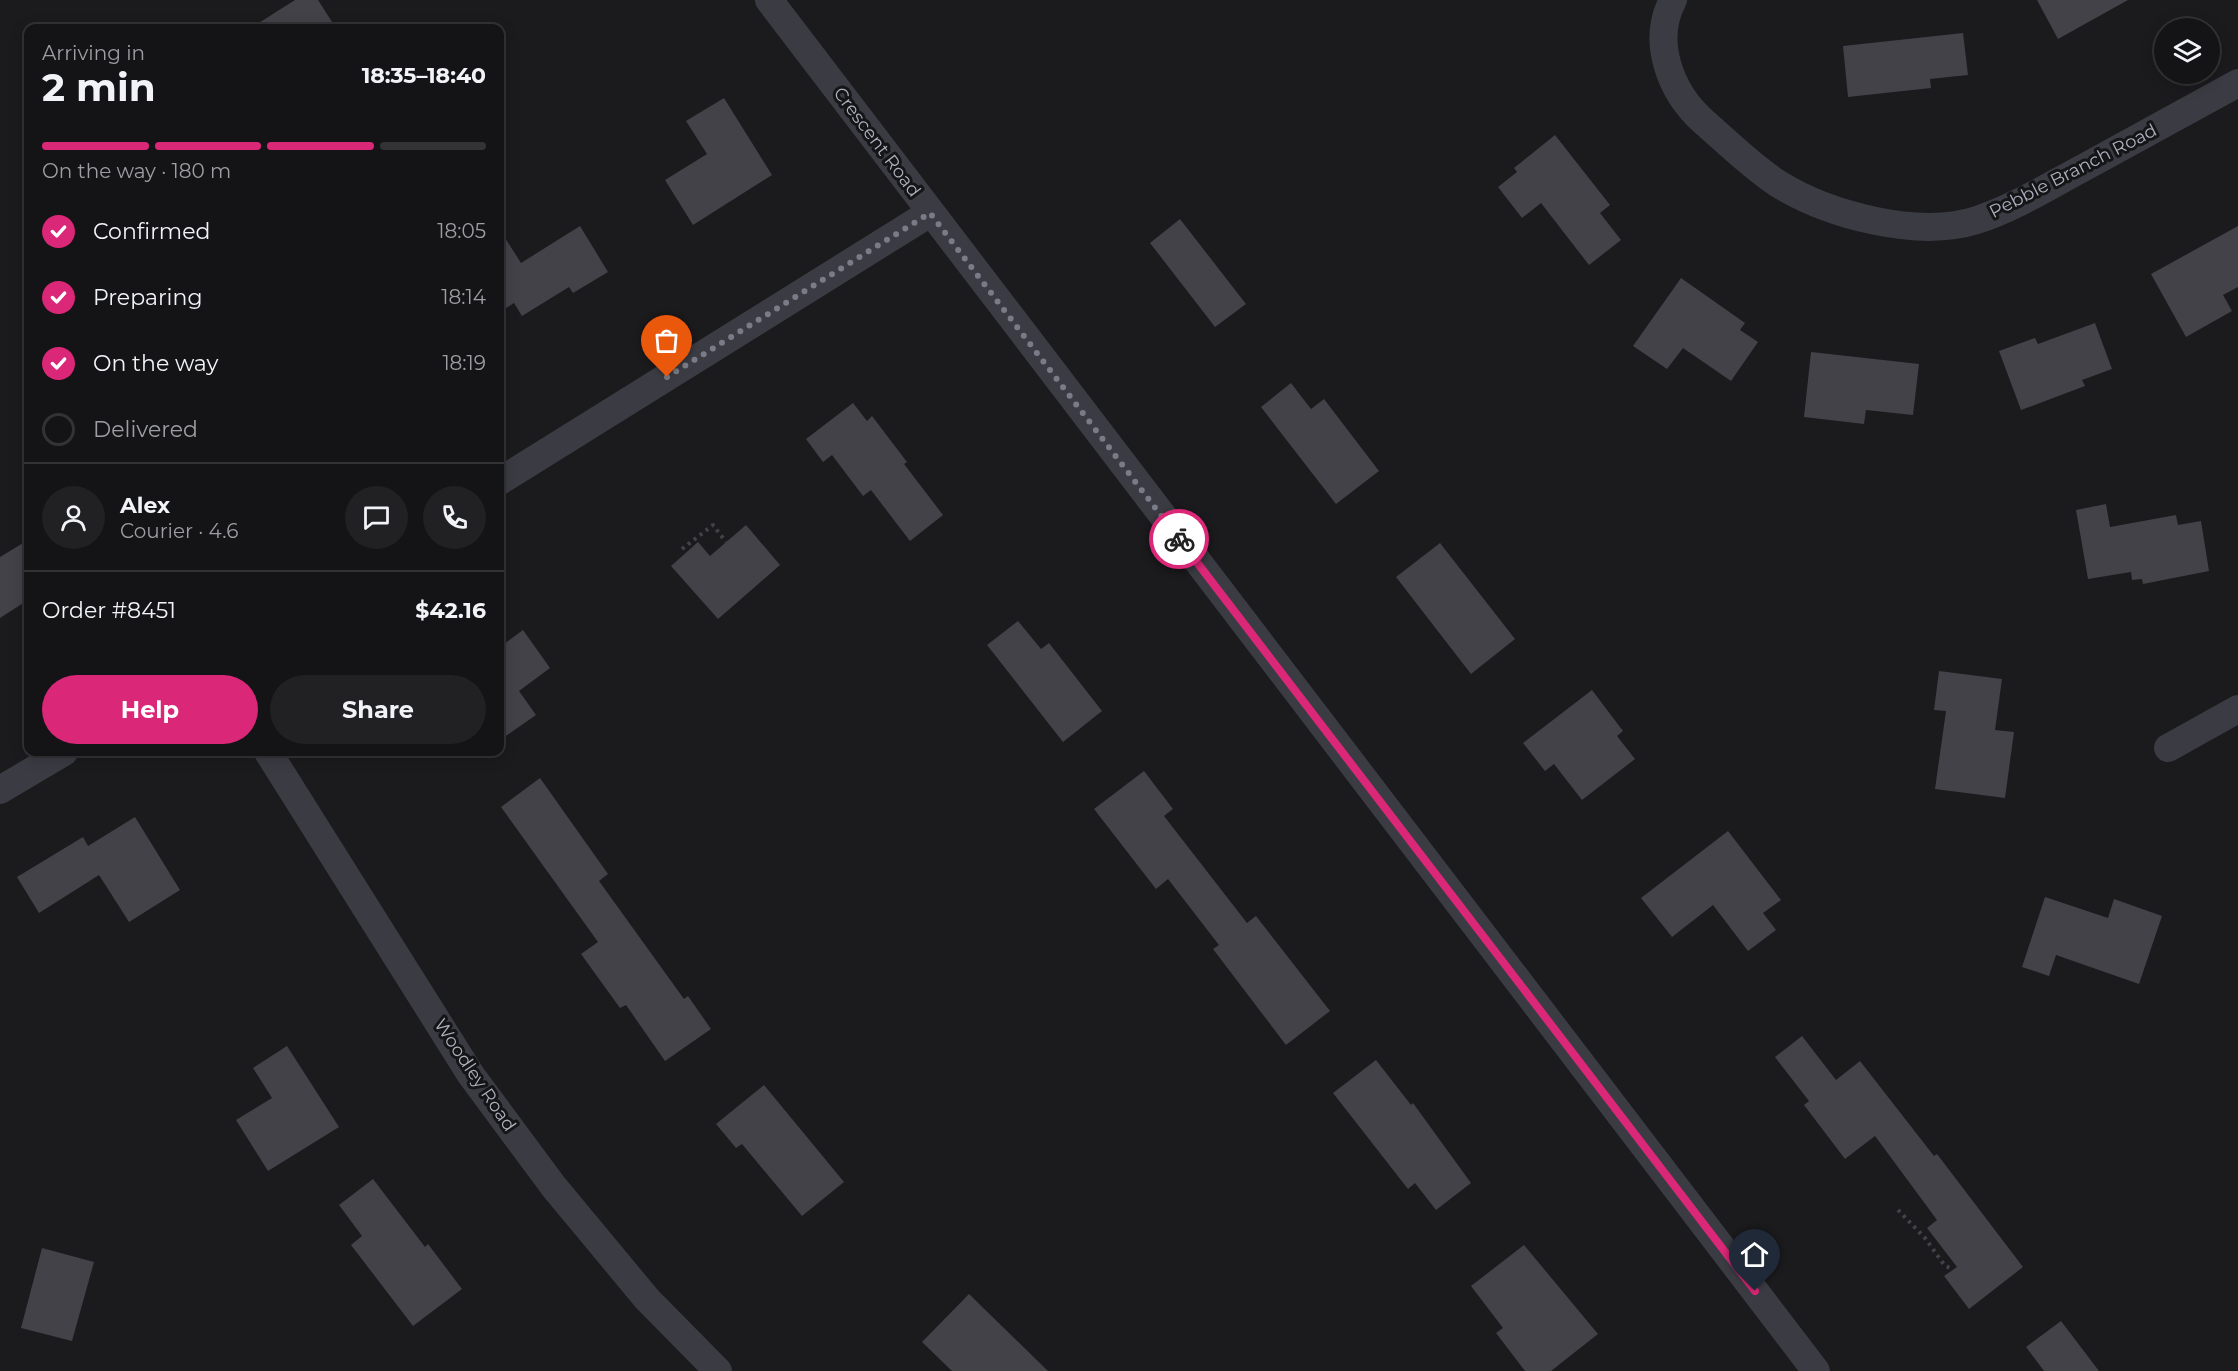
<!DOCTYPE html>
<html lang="en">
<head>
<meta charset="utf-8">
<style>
  :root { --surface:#141416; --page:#212123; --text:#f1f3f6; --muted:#9d9ea1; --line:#333335; --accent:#db2777 }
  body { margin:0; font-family:Montserrat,sans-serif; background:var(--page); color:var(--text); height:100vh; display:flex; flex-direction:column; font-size:22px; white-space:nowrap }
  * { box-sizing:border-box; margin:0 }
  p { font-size:20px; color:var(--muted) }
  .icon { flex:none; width:33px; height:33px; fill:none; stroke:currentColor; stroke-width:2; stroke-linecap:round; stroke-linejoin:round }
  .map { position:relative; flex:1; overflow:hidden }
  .details { position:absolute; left:24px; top:24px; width:480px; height:732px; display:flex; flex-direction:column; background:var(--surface); border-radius:12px; box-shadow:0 3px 15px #0003,0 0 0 2px var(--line) }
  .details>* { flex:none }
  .buttons { position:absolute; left:2154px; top:18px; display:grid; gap:12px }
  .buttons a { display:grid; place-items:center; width:66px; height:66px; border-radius:50%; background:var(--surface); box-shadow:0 3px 15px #0003,0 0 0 2px var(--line); font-size:30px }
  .pin { position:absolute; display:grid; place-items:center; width:51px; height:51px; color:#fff; margin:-62px -26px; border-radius:50% 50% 50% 0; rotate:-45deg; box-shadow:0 0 6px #0007 }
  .pin .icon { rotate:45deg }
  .courier { position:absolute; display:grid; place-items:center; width:60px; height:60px; margin:-30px; border:4px solid #db2777; border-radius:50%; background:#fff; color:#222; box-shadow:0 2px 8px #0007 }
  .overview em { font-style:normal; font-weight:700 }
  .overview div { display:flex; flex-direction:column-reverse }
  .overview { display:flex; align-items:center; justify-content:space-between; height:102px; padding:0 18px }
  h1 { font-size:39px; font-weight:700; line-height:45px }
  .bar { display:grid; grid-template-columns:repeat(4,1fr); gap:9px 6px; align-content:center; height:72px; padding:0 18px }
  .bar i { height:8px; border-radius:4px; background:var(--line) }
  .bar .on { background:var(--accent) }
  .bar p { grid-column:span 4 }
  .line { display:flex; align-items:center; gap:15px; padding:0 18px; border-top:2px solid var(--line) }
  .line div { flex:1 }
  .round { display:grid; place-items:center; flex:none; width:63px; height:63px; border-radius:32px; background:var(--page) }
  ol { padding:0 18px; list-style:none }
  li { display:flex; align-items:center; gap:18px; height:66px }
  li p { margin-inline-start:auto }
  li .icon { padding:6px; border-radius:50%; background:var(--accent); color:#fff; stroke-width:4 }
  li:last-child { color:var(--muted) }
  li i { width:33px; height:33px; border:3px solid var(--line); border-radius:50% }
  .button { display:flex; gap:12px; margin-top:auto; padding:12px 18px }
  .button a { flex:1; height:69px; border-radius:36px; background:var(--accent); color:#fff; font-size:24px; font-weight:700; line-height:69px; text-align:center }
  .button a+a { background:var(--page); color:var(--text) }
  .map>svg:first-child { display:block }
  .building { fill:#424248 }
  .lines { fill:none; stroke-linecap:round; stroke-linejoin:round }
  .path { stroke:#41434a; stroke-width:4; stroke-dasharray:3 4.5; stroke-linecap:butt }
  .street { stroke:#3b3c43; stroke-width:28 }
  .done { stroke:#797c86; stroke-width:6; stroke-dasharray:0 10.8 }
  .route { stroke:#db2777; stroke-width:8 }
  .labels { text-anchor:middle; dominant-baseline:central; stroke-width:6; stroke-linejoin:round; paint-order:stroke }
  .street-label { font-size:18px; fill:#acb1be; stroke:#151518 }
</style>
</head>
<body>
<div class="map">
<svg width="2238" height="1371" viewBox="0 0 2238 1371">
  <rect width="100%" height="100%" fill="#1b1a1d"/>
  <!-- building -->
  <path class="building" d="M295 0H318L336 28H251Z
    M2037 0H2128L2058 39Z
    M1963 33 1968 75 1930 79 1931 88 1848 97 1843 46Z
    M724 98 772 175 693 225 665 180 707 154 686 121Z
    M1555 135 1610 205 1600 213 1621 240 1589 265 1541 203 1522 218 1498 187 1517 172 1514 168Z
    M1180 219 1246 304 1215 327 1150 243Z
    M580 226 608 272 573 293 569 287 522 316 514 303 500 312V230L521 263Z
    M2238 226V287L2223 295 2232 311 2186 337 2151 274Z
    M1681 278 1745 323 1740 330 1758 342 1731 381 1683 348 1667 369 1633 346Z
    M2095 323 2112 369 2082 380 2085 386 2021 410 1999 351 2035 338 2038 344Z
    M1811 352 1919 364 1913 415 1866 410 1864 424 1804 417Z
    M1291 383 1311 409 1324 399 1379 471 1336 504 1261 407Z
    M853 403 867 421 872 416 907 462 904 464 943 515 910 541 871 490 863 496 832 455 823 462 806 439Z
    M2106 504 2110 527 2176 515 2178 525 2201 521 2209 571 2143 584 2142 579 2132 580 2131 572 2088 579 2076 510Z
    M746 525 780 565 718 619 671 566 698 542 710 556Z
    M28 540V600L0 618V557Z
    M1440 543 1515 639 1471 674 1396 577Z
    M1018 621 1041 649 1049 643 1102 711 1063 742 987 645Z
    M523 630 550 668 519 691 536 715 500 740V647Z
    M1939 671 2002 679 1995 730 2014 732 2005 798 1935 789 1946 711 1934 710Z
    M1592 690 1623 731 1617 736 1635 759 1582 800 1554 764 1545 771 1523 743Z
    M1144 771 1173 809 1164 816 1247 923 1256 916 1330 1011 1286 1045 1213 949 1219 945 1168 879 1156 889 1094 809Z
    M540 778 608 874 599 881 684 999 688 996 711 1029 665 1061 626 1005 620 1008 581 954 598 942 501 807Z
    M135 817 180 890 129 922 99 875 39 913 17 877 83 837 88 846Z
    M1728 831 1781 900 1763 913 1776 930 1748 951 1713 905 1672 937 1641 898Z
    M2045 897 2108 918 2114 899 2162 916 2139 984 2056 955 2049 976 2022 967Z
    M1802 1036 1836 1080 1860 1061 1934 1156 1937 1154 2023 1267 1969 1309 1944 1276 1957 1267 1927 1228 1937 1220 1875 1136 1845 1159 1804 1105 1809 1101 1775 1057Z
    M287 1046 339 1127 268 1171 236 1120 272 1098 253 1068Z
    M1376 1060 1411 1105 1413 1103 1471 1183 1436 1210 1415 1183 1408 1189 1333 1093Z
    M764 1085 844 1182 802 1216 742 1144 736 1148 716 1124Z
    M373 1179 425 1247 428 1244 462 1289 413 1326 351 1245 362 1236 339 1205Z
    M1524 1245 1598 1334 1551 1371H1525L1496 1333 1503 1328 1471 1286Z
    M42 1248 94 1262 72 1341 21 1328Z
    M969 1294 1048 1371H952L922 1342Z
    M2061 1321 2099 1371H2044L2026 1347Z"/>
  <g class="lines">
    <!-- path -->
    <path class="path" d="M682 549 713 525 726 542
      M1898 1210 1925 1238 1945 1266 1953 1269"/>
    <!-- street -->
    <path class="street" d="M769 0 1816 1371
      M1673 0C1651 41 1670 92 1704 122 1727 142 1751 166 1777 183 1828 215 1918 239 1977 220 2014 208 2049 186 2083 168 2135 140 2186 111 2238 83
      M500 481 930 213
      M2168 748 2238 709
      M268 752 471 1075 554 1187 647 1299 718 1371
      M0 790 64 752"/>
  </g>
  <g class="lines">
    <!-- done -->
    <path class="done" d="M667 377 930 213 1179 539"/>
    <!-- route -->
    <path class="route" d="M1179 539 1755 1291"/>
  </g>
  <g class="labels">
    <!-- street labels -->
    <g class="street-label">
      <text transform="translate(877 142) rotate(53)">Crescent Road</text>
      <text transform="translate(2073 171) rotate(-27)">Pebble Branch Road</text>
      <text transform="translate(475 1075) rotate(56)">Woodley Road</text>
    </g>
  </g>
</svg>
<div class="buttons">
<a><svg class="icon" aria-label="layers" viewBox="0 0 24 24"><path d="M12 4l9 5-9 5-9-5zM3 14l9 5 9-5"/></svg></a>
</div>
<div class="pin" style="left:667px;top:377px;background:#ea580c"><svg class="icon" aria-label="bag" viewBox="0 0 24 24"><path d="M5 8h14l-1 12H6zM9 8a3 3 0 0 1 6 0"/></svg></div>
<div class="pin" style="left:1755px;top:1291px;background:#1f2937"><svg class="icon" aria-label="home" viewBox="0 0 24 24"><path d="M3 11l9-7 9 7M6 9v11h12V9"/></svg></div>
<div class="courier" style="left:1179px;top:539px"><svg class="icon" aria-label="bike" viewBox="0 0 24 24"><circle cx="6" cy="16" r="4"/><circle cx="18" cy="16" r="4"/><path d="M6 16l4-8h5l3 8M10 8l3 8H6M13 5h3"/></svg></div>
<section class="details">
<div class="overview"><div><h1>2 min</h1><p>Arriving in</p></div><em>18:35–18:40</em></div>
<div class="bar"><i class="on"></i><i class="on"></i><i class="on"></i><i></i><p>On the way · 180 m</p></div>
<ol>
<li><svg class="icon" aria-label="check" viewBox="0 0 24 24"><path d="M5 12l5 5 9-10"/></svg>Confirmed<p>18:05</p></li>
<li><svg class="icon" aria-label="check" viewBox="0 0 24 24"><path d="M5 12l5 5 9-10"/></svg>Preparing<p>18:14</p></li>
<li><svg class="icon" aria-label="check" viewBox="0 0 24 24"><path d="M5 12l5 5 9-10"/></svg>On the way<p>18:19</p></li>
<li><i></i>Delivered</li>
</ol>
<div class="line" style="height:108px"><a class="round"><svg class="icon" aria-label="person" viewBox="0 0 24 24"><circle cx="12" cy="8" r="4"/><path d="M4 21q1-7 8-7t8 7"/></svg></a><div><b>Alex</b><p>Courier · 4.6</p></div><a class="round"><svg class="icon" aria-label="chat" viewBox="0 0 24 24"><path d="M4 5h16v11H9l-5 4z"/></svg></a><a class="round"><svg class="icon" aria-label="phone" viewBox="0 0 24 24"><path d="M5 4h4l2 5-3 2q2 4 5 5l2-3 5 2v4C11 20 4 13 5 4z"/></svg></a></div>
<div class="line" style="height:78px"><div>Order #8451</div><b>$42.16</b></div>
<div class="button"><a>Help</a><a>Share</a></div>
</section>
</div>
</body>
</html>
